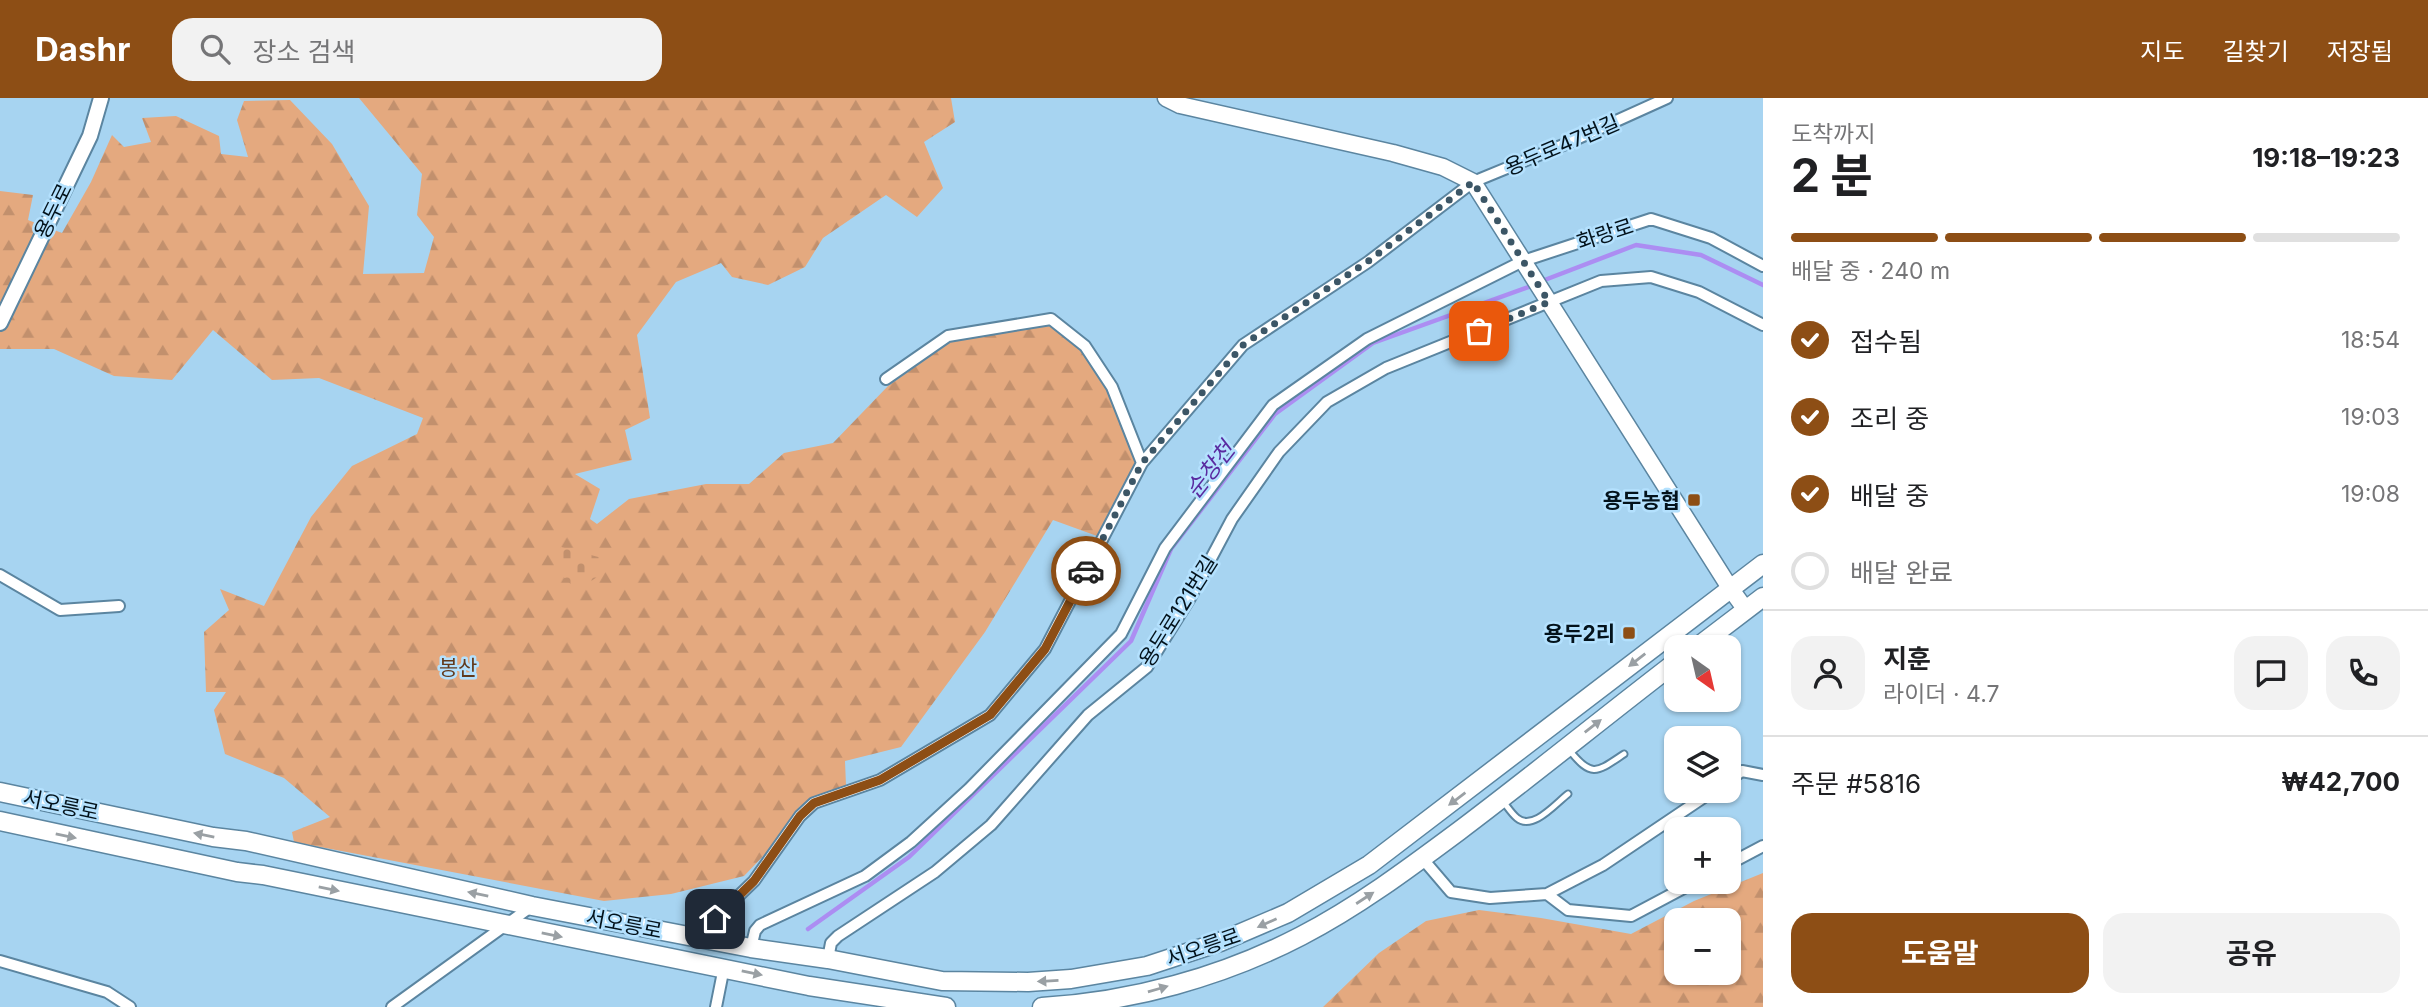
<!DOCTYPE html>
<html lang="ko">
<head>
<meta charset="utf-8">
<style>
  :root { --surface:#fff; --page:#f2f2f2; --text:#202124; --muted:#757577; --line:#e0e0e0; --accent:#8d4e15 }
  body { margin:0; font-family:Inter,"Noto Sans KR",sans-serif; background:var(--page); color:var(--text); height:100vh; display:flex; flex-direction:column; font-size:26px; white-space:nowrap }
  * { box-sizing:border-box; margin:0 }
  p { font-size:23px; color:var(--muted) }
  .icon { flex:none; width:38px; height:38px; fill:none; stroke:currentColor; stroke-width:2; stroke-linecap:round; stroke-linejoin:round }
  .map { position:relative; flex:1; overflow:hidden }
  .sheet { display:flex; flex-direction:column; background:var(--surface); width:665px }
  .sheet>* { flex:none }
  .needle { width:46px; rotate:146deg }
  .buttons { position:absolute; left:1664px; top:537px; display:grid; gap:14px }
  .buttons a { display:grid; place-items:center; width:77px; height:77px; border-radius:14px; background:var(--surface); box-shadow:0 2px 5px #0004; font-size:35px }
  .pin { position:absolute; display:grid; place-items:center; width:60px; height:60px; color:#fff; margin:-30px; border-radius:14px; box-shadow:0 4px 10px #0006 }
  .courier { position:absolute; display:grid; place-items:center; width:70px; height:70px; margin:-35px; border:5px solid #8d4e15; border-radius:50%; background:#fff; color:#222; box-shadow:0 2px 9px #0007 }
  .overview em { font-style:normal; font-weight:700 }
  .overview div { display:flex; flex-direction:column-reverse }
  .overview { display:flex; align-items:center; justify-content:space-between; height:119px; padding:0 28px }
  h1 { font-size:46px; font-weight:700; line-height:52px }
  .bar { display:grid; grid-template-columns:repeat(4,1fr); gap:10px 7px; align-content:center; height:84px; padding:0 28px }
  .bar i { height:9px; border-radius:5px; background:var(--line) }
  .bar .current { background:var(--accent) }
  .bar p { grid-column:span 4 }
  .line { display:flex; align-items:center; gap:18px; padding:0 28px; border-top:2px solid var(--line) }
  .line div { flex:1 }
  .round { display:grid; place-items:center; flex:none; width:74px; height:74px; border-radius:21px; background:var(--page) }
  ol { padding:0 28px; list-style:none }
  li { display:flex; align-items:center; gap:21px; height:77px }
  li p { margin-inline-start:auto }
  li .icon { padding:7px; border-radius:50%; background:var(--accent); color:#fff; stroke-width:4 }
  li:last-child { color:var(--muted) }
  li i { width:38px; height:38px; border:4px solid var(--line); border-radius:50% }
  .button { display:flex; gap:14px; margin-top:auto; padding:14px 28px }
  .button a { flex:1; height:80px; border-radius:21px; background:var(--accent); color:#fff; font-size:28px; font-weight:700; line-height:80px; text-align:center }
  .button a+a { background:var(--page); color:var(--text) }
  header { display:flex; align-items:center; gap:42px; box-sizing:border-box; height:98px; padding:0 35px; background:var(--accent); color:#fff }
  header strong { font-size:33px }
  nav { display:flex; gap:38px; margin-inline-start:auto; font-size:24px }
  .search { width:490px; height:63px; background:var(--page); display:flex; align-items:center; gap:18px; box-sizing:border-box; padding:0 24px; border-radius:21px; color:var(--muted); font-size:26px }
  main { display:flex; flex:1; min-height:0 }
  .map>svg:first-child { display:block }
  .forest { fill:url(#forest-firs); fill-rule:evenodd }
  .cemetery { fill:url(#cemetery-stones) }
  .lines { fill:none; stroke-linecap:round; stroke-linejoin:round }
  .stream { stroke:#ac8df2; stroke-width:4.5 }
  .service-casing { stroke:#5b85a0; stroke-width:9 }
  .minor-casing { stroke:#5b85a0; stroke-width:14 }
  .tertiary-casing { stroke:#5b85a0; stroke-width:18 }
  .secondary-casing { stroke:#5b85a0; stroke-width:19 }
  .primary-casing { stroke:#5b85a0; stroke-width:21 }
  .service { stroke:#fff; stroke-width:5 }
  .minor { stroke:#fff; stroke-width:10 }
  .tertiary { stroke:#fff; stroke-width:14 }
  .secondary { stroke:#fff; stroke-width:16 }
  .primary { stroke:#fff; stroke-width:18 }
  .oneway { fill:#9aa0a4 }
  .done { stroke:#3c5666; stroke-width:7; stroke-dasharray:0 12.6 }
  .route { stroke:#8d4e15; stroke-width:9 }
  .poi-dot { fill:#8d4e15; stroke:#b4e1fe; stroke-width:2.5 }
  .labels { text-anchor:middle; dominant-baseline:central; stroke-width:5; stroke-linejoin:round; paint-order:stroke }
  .street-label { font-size:21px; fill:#03121b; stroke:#b4e1fe }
  .poi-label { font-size:21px; font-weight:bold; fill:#03121b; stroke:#b4e1fe; text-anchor:end }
  .park-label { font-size:21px; fill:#623a1c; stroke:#b4e1fe }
  .water-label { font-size:23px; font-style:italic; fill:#5a2ba0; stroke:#b4e1fe }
</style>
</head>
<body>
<header>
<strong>Dashr</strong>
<div class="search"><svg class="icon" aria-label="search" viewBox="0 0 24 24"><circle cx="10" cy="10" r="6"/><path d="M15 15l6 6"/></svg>장소 검색</div>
<nav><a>지도</a><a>길찾기</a><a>저장됨</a></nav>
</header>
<main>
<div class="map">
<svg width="1763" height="909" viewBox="0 0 1763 909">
  <defs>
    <pattern id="forest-firs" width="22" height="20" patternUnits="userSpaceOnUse" patternTransform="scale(1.75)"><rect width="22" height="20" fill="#e4a97f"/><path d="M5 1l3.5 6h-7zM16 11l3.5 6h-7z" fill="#c2906d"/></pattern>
    <pattern id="cemetery-stones" width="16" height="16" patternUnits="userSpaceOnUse" patternTransform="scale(1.75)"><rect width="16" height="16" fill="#e4a97f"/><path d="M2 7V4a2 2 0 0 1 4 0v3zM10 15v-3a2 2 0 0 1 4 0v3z" fill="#c2906d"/></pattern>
  </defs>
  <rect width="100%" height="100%" fill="#a7d4f1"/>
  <!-- forest -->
  <path class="forest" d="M359 0H951L955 24 924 44 943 90 917 119 886 97 823 140 805 169 768 187 732 179 721 165 676 184 637 237 650 320 625 332 632 362 575 376 600 391 590 421 597 426 629 401 706 386H749L784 355 833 345 888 288 952 243 1049 228 1082 251 1107 291 1137 364 1097 438 1053 422 985 534 901 649 845 663 846 687 800 708 772 749 744 778 671 796 604 803 294 744 292 734 330 719 284 680 225 656 214 612 226 594H206L204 534 229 512 220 491 264 508 311 419 352 368 417 336 423 320 319 280 272 282 213 232 172 282 114 278 54 251H0V93L33 97 28 122 62 135 91 84 112 37 124 49 151 44 142 20 176 18 219 38 221 56 248 59 237 22 244 3 290 2 332 46 369 108 363 176 424 175 434 139 417 117 422 76Z
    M1763 775V909H1323L1379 855 1426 823 1479 812 1541 820 1631 836 1694 803ZM1676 822H1729V875H1676Z"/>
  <!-- cemetery -->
  <path class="cemetery" d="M561 449 602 460 597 479 587 486 572 487C558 476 556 467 561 449Z"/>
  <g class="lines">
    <!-- stream -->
    <path class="stream" d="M1542 183 1636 147 1701 157 1763 187
      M808 831 909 759 1131 543 1171 451 1275 316 1373 245 1534 187"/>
    <defs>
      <path id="service" d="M1570 653C1592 680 1597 674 1624 656
        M1502 702C1507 708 1511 715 1517 720 1533 733 1555 706 1568 696"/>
      <path id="minor" d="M886 281 948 238 1051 221 1085 248 1112 289 1142 365
        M0 477 60 512 119 508
        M1729 682 1742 673 1763 677
        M1422 760 1451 794 1490 800 1547 796 1568 812 1631 818 1695 784
        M1729 766 1763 748
        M1547 796 1603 767 1713 693
        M696 839 754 783 800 718 814 705 880 682 990 617 1045 551 1142 365 1243 247 1368 164 1473 84 1563 47 1667 0
        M751 850 755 833 760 827 865 778 911 744 969 691 1121 536 1165 450 1273 307 1367 241 1523 163 1651 121 1711 140 1763 168
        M828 861 831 845 838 838 935 774 991 727 1088 617 1147 569 1190 500 1232 421 1279 354 1327 304 1386 270 1601 183 1651 179 1699 194 1763 227
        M0 863 107 894 130 909
        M392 909 532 808
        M716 909 724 869"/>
      <path id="tertiary" d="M0 225 90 38 101 0"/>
      <path id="secondary" d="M1166 0 1180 7 1393 55 1443 69 1473 84 1730 490 1746 512"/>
      <path id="primary" d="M1696 550 1763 499
        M0 694 213 739 246 743 532 808 751 850 828 861 942 883 1028 884 1071 881 1147 868 1220 844 1288 815 1369 767 1763 466
        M0 723 237 774 263 777 809 888 946 909
        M1042 909C1131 904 1222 879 1301 838 1357 809 1408 771 1459 733 1532 678 1603 620 1676 564"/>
    </defs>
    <!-- service casing -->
    <use href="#service" class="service-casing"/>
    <!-- minor casing -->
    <use href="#minor" class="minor-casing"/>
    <!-- tertiary casing -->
    <use href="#tertiary" class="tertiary-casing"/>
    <!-- secondary casing -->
    <use href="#secondary" class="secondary-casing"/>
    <!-- primary casing -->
    <use href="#primary" class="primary-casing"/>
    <!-- service -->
    <use href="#service" class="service"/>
    <!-- minor -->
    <use href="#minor" class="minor"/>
    <!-- tertiary -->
    <use href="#tertiary" class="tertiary"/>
    <!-- secondary -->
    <use href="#secondary" class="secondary"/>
    <!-- primary -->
    <use href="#primary" class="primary"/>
  </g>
  <!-- one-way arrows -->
  <defs><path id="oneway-solid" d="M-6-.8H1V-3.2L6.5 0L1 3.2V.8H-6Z" transform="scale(1.75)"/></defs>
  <g class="oneway">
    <use href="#oneway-solid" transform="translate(1637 562) rotate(142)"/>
    <use href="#oneway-solid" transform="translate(1593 628) rotate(-38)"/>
    <use href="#oneway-solid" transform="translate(1457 701) rotate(143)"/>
    <use href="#oneway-solid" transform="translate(204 737) rotate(-169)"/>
    <use href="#oneway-solid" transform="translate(66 738) rotate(12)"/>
    <use href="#oneway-solid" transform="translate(329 791) rotate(12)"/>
    <use href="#oneway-solid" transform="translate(478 796) rotate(-168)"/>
    <use href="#oneway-solid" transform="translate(1365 800) rotate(-33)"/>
    <use href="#oneway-solid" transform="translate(1267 825) rotate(156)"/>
    <use href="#oneway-solid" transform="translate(552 837) rotate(11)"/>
    <use href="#oneway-solid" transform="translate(752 875) rotate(12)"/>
    <use href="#oneway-solid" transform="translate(1048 883) rotate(177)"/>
    <use href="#oneway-solid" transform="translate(1158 891) rotate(-16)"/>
  </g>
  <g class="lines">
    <!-- done -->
    <path class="done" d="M1086 473 1142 365 1243 247 1367 164 1473 84 1549 204 1479 233"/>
    <!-- route -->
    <path class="route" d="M715 821 754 783 800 718 814 705 880 682 990 617 1045 551 1086 473"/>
  </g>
  <!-- markers -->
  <g class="poi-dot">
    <rect x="1687" y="395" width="14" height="14" rx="3.5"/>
    <rect x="1622" y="528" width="14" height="14" rx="3.5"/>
  </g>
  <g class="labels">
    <!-- street labels -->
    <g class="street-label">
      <text transform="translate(1562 47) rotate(-23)">용두로47번길</text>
      <text transform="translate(53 113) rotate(-64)">용두로</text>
      <text transform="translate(1605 136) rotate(-18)">화랑로</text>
      <text transform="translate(1178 513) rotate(-58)">용두로121번길</text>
      <text transform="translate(61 707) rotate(12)">서오릉로</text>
      <text transform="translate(624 826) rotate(11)">서오릉로</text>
      <text transform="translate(1203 849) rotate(-19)">서오릉로</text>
    </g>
    <!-- poi labels -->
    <g class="poi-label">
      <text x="1680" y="402">용두농협</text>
      <text x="1615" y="535">용두2리</text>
    </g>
    <!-- park labels -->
    <g class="park-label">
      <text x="458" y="569">봉산</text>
    </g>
    <!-- water labels -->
    <g class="water-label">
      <text transform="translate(1210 372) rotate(-52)">순창천</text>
    </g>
  </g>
</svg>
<div class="buttons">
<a><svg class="needle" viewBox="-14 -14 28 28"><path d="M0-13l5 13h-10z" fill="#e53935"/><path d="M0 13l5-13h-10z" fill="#757577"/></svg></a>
<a><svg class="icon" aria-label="layers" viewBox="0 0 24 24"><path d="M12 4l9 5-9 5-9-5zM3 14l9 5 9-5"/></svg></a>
<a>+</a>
<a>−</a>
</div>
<div class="pin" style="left:1479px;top:233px;background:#ea580c"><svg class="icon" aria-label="bag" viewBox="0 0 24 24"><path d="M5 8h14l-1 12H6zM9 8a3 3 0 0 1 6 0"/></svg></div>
<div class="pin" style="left:715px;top:821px;background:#1f2937"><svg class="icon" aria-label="home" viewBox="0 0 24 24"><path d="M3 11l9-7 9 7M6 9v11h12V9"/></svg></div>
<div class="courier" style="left:1086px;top:473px"><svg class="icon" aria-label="car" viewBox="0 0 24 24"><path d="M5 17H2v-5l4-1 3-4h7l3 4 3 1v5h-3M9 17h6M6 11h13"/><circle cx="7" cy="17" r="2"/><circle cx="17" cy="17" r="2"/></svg></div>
</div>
<section class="sheet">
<div class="overview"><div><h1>2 분</h1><p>도착까지</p></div><em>19:18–19:23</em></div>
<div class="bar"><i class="current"></i><i class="current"></i><i class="current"></i><i></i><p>배달 중 · 240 m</p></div>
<ol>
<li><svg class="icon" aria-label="check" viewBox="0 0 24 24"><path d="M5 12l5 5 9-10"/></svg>접수됨<p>18:54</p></li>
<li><svg class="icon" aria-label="check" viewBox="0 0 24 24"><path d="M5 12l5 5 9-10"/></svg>조리 중<p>19:03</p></li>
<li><svg class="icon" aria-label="check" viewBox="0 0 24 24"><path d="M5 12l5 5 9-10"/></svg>배달 중<p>19:08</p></li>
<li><i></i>배달 완료</li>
</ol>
<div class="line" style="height:126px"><a class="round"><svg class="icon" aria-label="person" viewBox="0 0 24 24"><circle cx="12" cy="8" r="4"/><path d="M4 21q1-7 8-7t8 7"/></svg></a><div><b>지훈</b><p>라이더 · 4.7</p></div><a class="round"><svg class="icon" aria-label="chat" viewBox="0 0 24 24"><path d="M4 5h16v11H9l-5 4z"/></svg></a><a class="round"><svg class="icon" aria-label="phone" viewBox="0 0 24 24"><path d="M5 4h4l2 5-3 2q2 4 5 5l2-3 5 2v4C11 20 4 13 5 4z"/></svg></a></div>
<div class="line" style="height:91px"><div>주문 #5816</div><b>₩42,700</b></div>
<div class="button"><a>도움말</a><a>공유</a></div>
</section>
</main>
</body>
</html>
